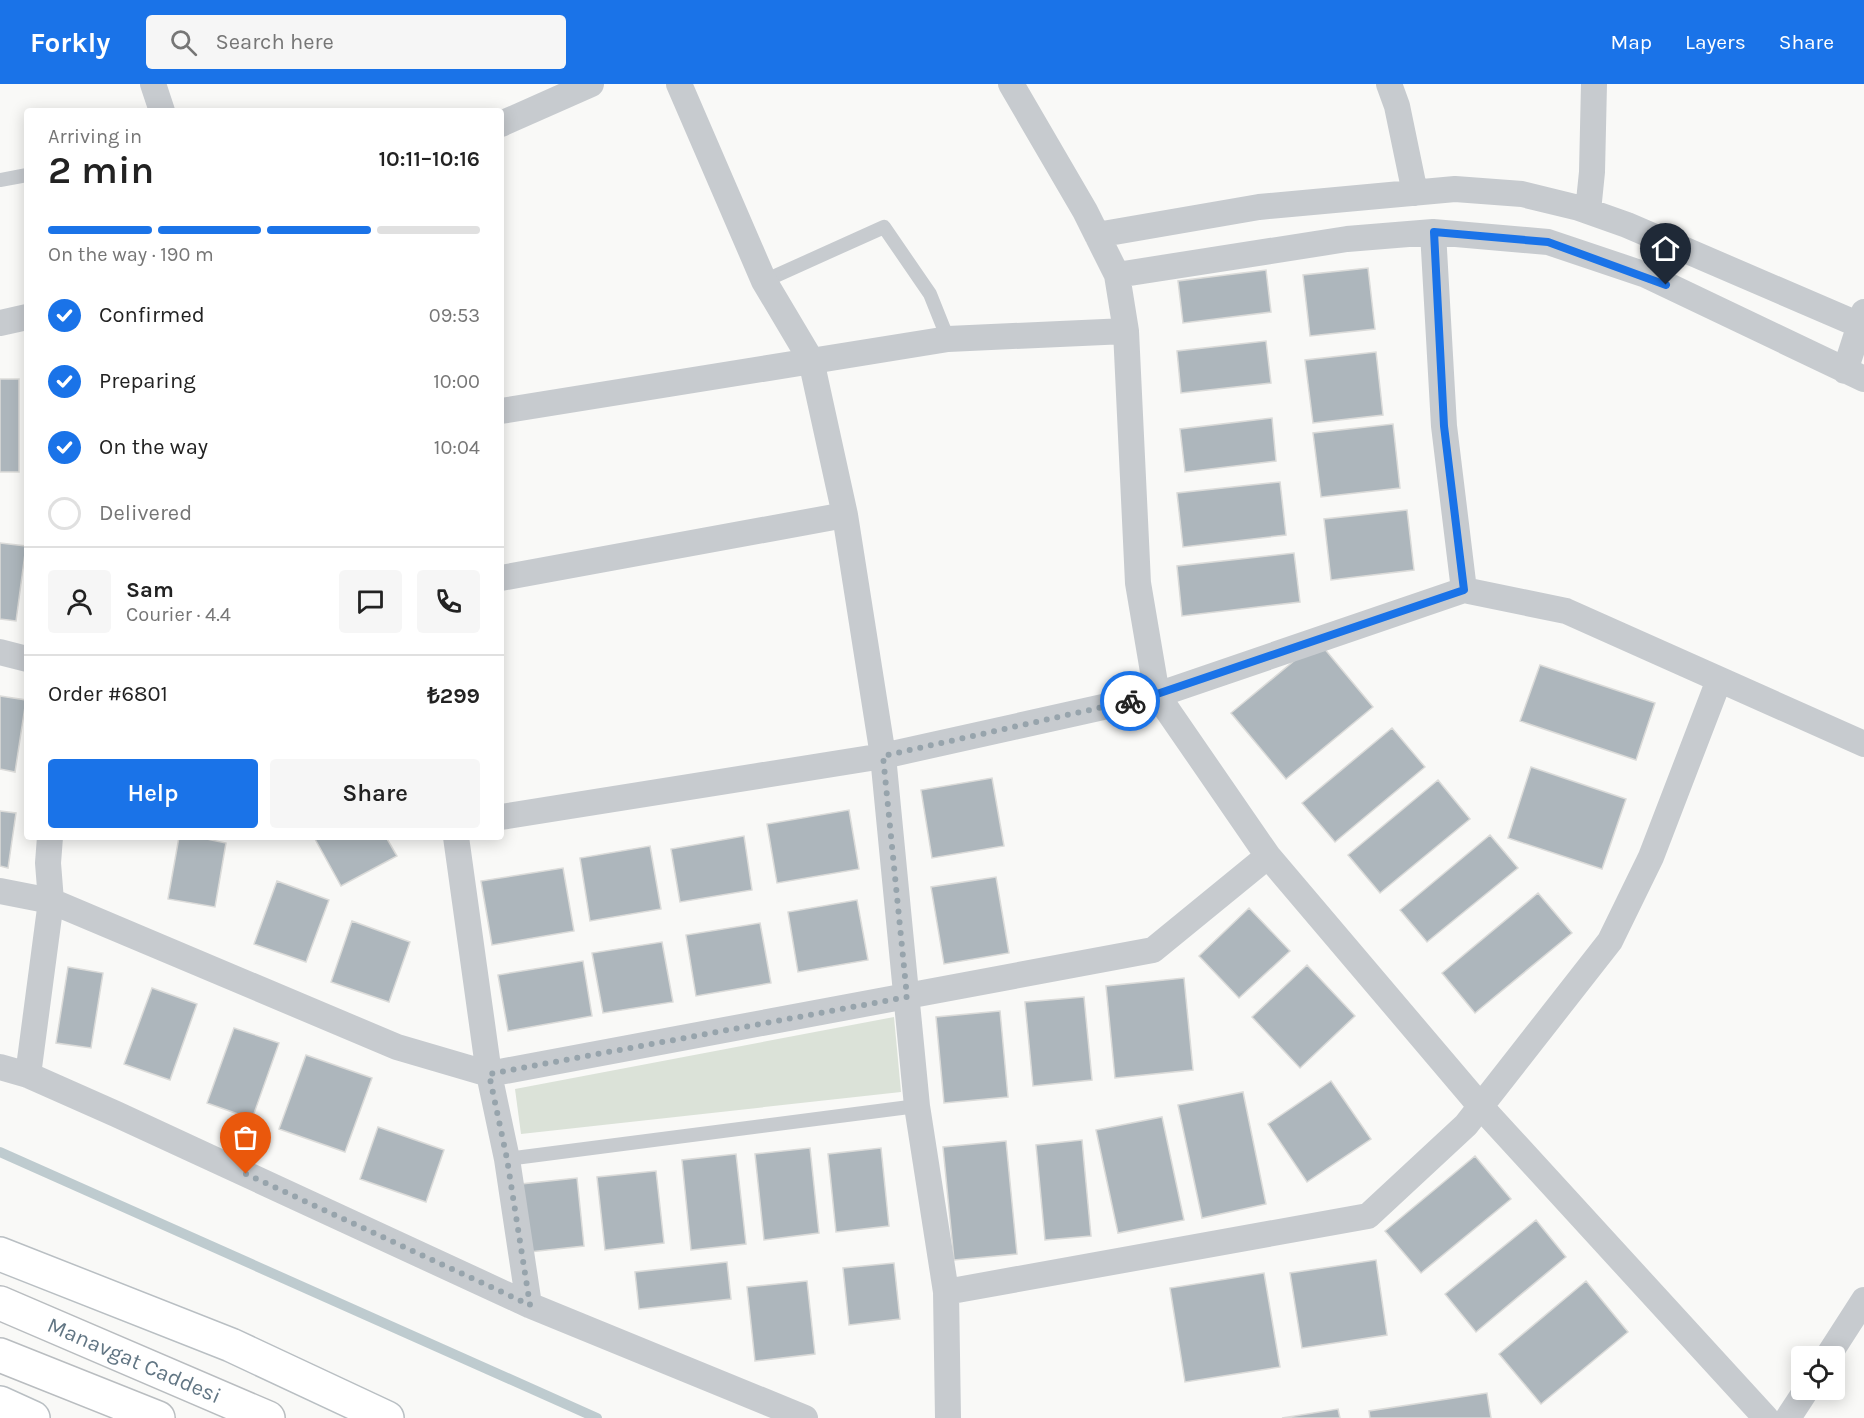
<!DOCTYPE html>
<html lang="en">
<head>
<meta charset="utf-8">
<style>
  :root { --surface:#fff; --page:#f6f6f6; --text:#222; --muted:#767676; --line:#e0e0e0; --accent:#1a73e8 }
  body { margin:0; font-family:Karla,sans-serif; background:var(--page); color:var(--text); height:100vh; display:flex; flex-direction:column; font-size:22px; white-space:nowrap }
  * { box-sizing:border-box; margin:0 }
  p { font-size:20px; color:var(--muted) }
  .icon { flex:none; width:33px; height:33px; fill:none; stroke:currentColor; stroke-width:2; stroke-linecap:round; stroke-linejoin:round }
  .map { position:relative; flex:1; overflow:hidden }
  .panel { position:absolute; left:24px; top:24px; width:480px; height:732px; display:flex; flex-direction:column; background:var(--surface); border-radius:6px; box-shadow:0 3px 15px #0003 }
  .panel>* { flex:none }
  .controls { position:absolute; left:1791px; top:1262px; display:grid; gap:12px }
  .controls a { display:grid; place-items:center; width:54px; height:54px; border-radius:6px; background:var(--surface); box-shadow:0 3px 15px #0003; font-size:30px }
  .pin { position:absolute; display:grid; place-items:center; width:51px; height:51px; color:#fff; margin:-62px -26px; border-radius:50% 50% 50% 0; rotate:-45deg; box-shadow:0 0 6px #0007 }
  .pin .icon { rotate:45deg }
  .courier { position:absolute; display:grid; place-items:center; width:60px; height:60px; margin:-30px; border:4px solid #1a73e8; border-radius:50%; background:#fff; color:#222; box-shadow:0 2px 8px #0007 }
  .headline em { font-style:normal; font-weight:600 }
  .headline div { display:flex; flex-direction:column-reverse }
  .headline { display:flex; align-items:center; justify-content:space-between; height:102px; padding:0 24px }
  h1 { font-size:39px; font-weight:600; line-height:45px }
  .bar { display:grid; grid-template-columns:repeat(4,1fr); gap:9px 6px; align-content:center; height:72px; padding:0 24px }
  .bar i { height:8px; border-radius:4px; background:var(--line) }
  .bar .selected { background:var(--accent) }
  .bar p { grid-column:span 4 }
  .line { display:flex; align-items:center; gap:15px; padding:0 24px; border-top:2px solid var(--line) }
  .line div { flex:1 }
  .round { display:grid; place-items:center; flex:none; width:63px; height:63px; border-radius:6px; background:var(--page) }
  ol { padding:0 24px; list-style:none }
  li { display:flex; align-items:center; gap:18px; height:66px }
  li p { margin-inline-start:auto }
  li .icon { padding:6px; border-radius:50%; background:var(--accent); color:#fff; stroke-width:4 }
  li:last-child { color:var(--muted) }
  li i { width:33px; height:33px; border:3px solid var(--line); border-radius:50% }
  .action { display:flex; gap:12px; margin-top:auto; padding:12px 24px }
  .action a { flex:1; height:69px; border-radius:6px; background:var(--accent); color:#fff; font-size:24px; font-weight:600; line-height:69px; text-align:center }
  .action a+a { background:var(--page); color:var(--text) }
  header { display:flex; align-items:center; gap:36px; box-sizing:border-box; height:84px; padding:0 30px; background:var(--accent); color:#fff }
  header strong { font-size:28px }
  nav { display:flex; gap:33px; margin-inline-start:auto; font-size:21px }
  .search { width:420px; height:54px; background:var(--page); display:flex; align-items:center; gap:15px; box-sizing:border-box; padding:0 21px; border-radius:6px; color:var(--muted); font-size:22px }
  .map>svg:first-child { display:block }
  .green { fill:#dbe2d8 }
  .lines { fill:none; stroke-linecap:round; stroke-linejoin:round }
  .stream { stroke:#becbcf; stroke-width:10 }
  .building { fill:#adb6bc; stroke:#dbdbd9; stroke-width:1.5 }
  .secondary-casing { stroke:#b9bfc3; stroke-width:36 }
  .highway-casing { stroke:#b9bdc0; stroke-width:36 }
  .lane { stroke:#c7cbcf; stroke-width:14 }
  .street { stroke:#c7cbcf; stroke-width:26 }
  .secondary { stroke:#fff; stroke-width:33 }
  .highway { stroke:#fff; stroke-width:33 }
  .done { stroke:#97a4ac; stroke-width:6; stroke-dasharray:0 10.8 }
  .route { stroke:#1a73e8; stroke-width:8 }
  .labels { text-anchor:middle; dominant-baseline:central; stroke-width:6; stroke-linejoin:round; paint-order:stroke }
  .street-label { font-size:22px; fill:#627684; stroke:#fff }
</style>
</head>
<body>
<header>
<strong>Forkly</strong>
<div class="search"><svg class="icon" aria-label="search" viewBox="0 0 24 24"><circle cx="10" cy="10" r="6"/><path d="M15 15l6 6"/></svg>Search here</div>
<nav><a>Map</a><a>Layers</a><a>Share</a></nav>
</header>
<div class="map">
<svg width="1864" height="1334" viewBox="0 0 1864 1334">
  <rect width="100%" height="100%" fill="#f9f9f7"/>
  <!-- green -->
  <path class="green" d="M894 933 901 1008 521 1050 515 1005Z"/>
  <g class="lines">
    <!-- stream -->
    <path class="stream" d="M0 1068 597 1334"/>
  </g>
  <!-- building -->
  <path class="building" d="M1368 184 1375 245 1310 252 1303 191Z
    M1266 186 1271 228 1183 239 1178 197Z
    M1266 257 1271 299 1181 309 1177 267Z
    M1376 268 1383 331 1313 339 1305 276Z
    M0 295H19V388H0Z
    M1272 334 1276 377 1185 388 1180 345Z
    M1393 340 1400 404 1321 413 1313 349Z
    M1280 398 1286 451 1183 463 1177 409Z
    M1407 426 1414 486 1331 496 1324 435Z
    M0 459 26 462 16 537 0 535Z
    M1294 469 1300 518 1182 532 1177 482Z
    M1318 557 1373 623 1286 695 1231 629Z
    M1540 581 1655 619 1636 676 1520 637Z
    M0 612 26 616 15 688 0 685Z
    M1392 644 1425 683 1335 758 1302 719Z
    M1531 683 1626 715 1602 785 1508 754Z
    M992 694 1004 762 932 774 921 706Z
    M1438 696 1470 735 1380 809 1348 771Z
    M849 726 859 785 777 799 767 740Z
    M0 727 16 729 8 784 0 782Z
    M1490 751 1518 784 1427 858 1400 826Z
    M744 752 752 806 680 818 671 765Z
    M179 753H197L226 759 215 823 168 815Z
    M318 753H386L397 772 341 802 315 755Z
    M650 762 661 825 590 837 580 774Z
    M563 784 574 847 492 861 481 797Z
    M996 793 1009 869 944 880 931 803Z
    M277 797 329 816 306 878 254 860Z
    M1538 809 1572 849 1475 929 1442 889Z
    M857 816 868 876 798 888 788 828Z
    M1249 824 1290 867 1239 914 1199 872Z
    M352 837 410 858 389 918 331 898Z
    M760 839 771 899 696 912 686 851Z
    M662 858 673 918 603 929 592 869Z
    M583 877 592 932 508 947 498 891Z
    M1307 881 1355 932 1300 984 1252 933Z
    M68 883 103 889 91 964 56 959Z
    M1184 894 1193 986 1115 994 1106 902Z
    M152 904 197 920 170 996 124 980Z
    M1084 913 1092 996 1033 1002 1025 918Z
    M1000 927 1008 1013 944 1019 936 933Z
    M234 944 279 959 252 1035 207 1019Z
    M306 971 372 994 345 1068 279 1045Z
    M1331 997 1371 1055 1307 1098 1268 1040Z
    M1243 1008 1266 1120 1202 1134 1178 1021Z
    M1162 1033 1184 1136 1118 1149 1096 1046Z
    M378 1043 444 1066 426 1118 360 1095Z
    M1082 1056 1091 1152 1045 1156 1036 1061Z
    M1006 1057 1017 1170 954 1176 943 1063Z
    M810 1064 819 1149 764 1156 755 1070Z
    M881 1064 889 1142 836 1148 828 1070Z
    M736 1070 746 1160 691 1166 682 1076Z
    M1475 1072 1511 1115 1421 1189 1385 1147Z
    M656 1087 664 1159 605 1166 597 1093Z
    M577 1094 584 1162 529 1168 521 1100Z
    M1536 1136 1566 1173 1476 1248 1445 1210Z
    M1376 1176 1387 1251 1302 1264 1290 1189Z
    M727 1178 731 1215 639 1225 635 1188Z
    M894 1179 900 1235 849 1241 843 1184Z
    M1264 1189 1280 1283 1185 1298 1170 1204Z
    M807 1197 815 1270 755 1277 747 1203Z
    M1586 1197 1628 1248 1541 1320 1499 1270Z
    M1487 1309 1491 1334H1370L1369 1327Z
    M1338 1325 1340 1334H1282Z"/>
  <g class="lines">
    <defs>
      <path id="secondary" d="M0 1170 231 1261 387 1334
        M0 1319 33 1334"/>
      <g id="highway">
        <path id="s1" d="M0 1219 268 1334"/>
        <path d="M0 1271 158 1334"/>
      </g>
    </defs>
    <!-- secondary casing -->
    <use href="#secondary" class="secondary-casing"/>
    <!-- highway casing -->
    <use href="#highway" class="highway-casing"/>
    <!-- lane -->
    <path class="lane" d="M0 96 27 91
      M764 197 884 143 930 210 948 255
      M507 1075 917 1022"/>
    <!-- street -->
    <path class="street" d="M153 0 162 27
      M679 0 764 197 811 276 845 431 883 672 917 1022 946 1208 948 1334
      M1011 0 1085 127 1117 191 1126 247 1138 499 1157 611 1268 772 1482 1024 1766 1334
      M1389 0 1397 22 1415 109
      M501 40 591 0
      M1588 127 1592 88 1594 0
      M1433 148 1444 342 1464 506
      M1097 151 1259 123 1455 105 1522 110 1579 124 1627 141 1864 243
      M1117 191 1347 155 1433 148 1548 158 1646 191 1864 295
      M0 239 27 233
      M1845 287 1864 228
      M501 327 948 255 1126 247
      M501 494 845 431
      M0 568 27 575
      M501 733 883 672 1157 611 1464 506 1566 527 1864 660
      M456 753 489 990 507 1075 529 1221
      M0 807 51 817 397 963 489 990 1153 866 1268 772
      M0 983 28 991 116 1030 529 1221 805 1334
      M28 991 51 817 48 779 50 753
      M946 1208 1368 1132 1466 1041 1610 857 1651 773 1719 596
      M1828 1272 1864 1216
      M1788 1334 1807 1305"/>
    <!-- secondary -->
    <use href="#secondary" class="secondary"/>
    <!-- highway -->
    <use href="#highway" class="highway"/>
  </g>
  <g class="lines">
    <!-- done -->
    <path class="done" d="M246 1090 530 1221 507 1075 489 990 907 913 883 672 1130 617"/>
    <!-- route -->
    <path class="route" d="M1130 617 1157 610 1464 506 1444 342 1434 148 1548 158 1666 201"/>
  </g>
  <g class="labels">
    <!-- street labels -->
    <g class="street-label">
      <text stroke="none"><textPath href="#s1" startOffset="146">Manavgat Caddesi</textPath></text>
    </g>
  </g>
</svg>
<div class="controls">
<a><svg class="icon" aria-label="locate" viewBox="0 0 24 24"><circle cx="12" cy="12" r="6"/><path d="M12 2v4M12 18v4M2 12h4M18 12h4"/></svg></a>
</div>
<div class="pin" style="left:246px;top:1090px;background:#ea580c"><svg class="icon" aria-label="bag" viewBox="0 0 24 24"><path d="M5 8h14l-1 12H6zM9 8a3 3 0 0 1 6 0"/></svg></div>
<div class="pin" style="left:1666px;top:201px;background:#1f2937"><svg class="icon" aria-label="home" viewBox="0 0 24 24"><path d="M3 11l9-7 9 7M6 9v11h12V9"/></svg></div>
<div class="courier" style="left:1130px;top:617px"><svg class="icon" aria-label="bike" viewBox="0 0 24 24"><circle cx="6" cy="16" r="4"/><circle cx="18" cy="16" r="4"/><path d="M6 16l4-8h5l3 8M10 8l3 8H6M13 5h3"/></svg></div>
<section class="panel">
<div class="headline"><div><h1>2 min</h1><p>Arriving in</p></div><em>10:11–10:16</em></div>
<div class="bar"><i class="selected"></i><i class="selected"></i><i class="selected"></i><i></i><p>On the way · 190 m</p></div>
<ol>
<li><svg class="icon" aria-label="check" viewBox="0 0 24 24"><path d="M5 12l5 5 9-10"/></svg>Confirmed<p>09:53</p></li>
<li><svg class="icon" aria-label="check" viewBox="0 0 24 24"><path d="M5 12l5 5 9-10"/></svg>Preparing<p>10:00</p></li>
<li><svg class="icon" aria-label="check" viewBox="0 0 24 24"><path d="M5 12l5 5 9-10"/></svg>On the way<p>10:04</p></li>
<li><i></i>Delivered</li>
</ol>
<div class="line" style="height:108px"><a class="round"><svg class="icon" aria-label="person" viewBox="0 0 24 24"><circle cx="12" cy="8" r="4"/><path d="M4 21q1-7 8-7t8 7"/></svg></a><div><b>Sam</b><p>Courier · 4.4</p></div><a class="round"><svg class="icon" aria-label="chat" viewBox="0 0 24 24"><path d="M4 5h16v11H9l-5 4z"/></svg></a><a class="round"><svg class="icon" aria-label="phone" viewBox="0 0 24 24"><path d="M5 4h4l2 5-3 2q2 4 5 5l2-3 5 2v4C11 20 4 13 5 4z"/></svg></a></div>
<div class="line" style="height:78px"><div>Order #6801</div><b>₺299</b></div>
<div class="action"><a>Help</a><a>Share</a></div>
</section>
</div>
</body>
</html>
